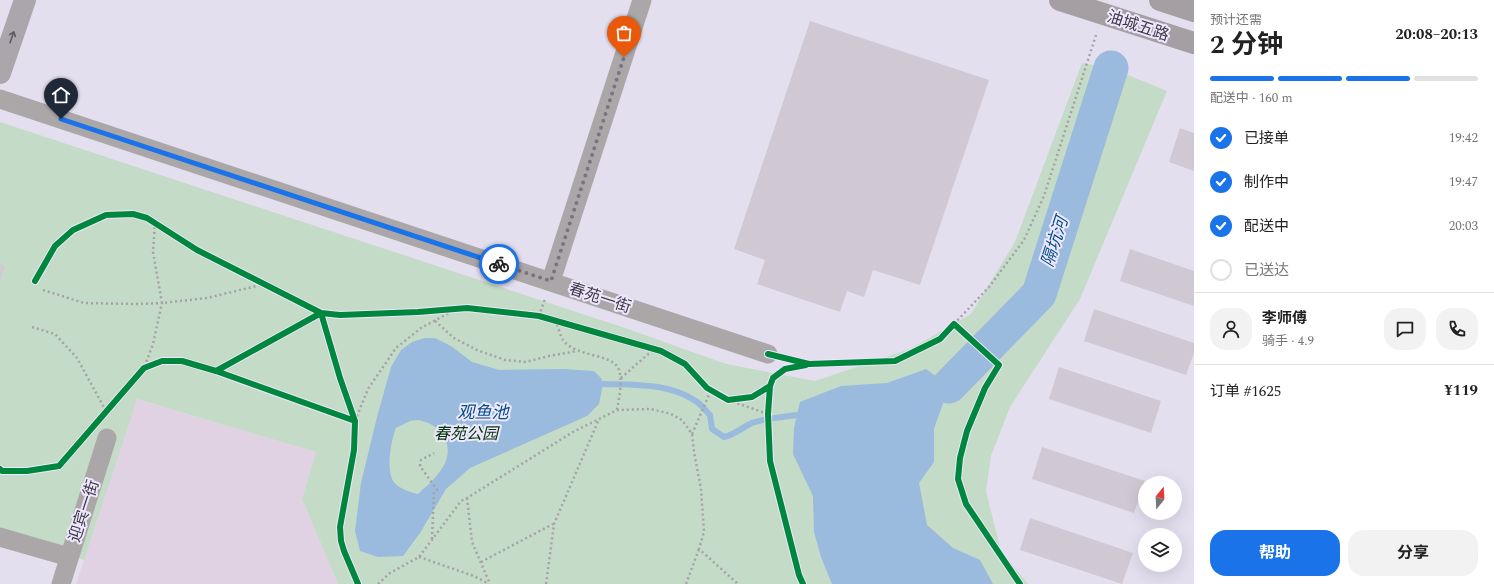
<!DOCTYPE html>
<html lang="zh">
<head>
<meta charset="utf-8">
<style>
  :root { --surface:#fff; --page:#f2f2f2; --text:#222; --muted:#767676; --line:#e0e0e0; --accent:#1a73e8 }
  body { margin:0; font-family:Spectral,"Noto Sans SC",serif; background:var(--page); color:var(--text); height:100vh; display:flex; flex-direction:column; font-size:15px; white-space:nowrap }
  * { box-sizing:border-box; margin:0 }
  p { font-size:13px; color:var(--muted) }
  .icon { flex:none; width:22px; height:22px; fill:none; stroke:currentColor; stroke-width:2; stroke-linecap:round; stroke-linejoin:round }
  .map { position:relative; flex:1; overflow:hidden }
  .panel { display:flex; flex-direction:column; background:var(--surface); width:300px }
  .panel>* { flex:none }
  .needle { width:26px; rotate:18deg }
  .buttons { position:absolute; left:1138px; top:476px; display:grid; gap:8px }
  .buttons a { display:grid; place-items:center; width:44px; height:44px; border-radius:50%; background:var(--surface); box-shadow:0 4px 16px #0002; font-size:20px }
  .pin { position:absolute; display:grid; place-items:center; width:34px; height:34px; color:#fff; margin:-41px -17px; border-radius:50% 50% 50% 0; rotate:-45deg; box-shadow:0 0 4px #0007 }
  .pin .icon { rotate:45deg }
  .courier { position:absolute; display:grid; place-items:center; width:40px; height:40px; margin:-20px; border:3px solid #1a73e8; border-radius:50%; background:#fff; color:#222; box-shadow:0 1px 5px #0007 }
  .summary em { font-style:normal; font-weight:700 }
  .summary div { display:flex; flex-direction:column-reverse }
  .summary { display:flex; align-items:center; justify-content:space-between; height:68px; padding:0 16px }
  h1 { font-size:26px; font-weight:700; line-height:30px }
  .bar { display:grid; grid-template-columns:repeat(4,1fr); gap:6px 4px; align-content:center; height:48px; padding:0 16px }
  .bar i { height:5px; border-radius:3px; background:var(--line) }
  .bar .active { background:var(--accent) }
  .bar p { grid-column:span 4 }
  .line { display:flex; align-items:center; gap:10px; padding:0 16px; border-top:1px solid var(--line) }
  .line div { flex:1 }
  .round { display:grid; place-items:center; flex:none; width:42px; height:42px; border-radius:16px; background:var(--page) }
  ol { padding:0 16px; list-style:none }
  li { display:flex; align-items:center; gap:12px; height:44px }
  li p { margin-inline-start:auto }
  li .icon { padding:4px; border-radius:50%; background:var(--accent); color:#fff; stroke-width:4 }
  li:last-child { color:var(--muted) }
  li i { width:22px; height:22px; border:2px solid var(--line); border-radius:50% }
  .cta { display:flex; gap:8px; margin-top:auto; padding:8px 16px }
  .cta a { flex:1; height:46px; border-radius:16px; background:var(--accent); color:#fff; font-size:16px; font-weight:700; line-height:46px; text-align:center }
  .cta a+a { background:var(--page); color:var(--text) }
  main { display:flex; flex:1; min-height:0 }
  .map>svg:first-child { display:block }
  .education { fill:#e0d2e2 }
  .green { fill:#c4dbc8 }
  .water { fill:#9abade; fill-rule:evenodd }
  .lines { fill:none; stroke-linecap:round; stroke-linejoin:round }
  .stream { stroke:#9abade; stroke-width:6 }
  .river { stroke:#9abade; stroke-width:35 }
  .building { fill:#d0c8d2 }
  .path { stroke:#a5a1a6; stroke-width:2.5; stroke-dasharray:2 3; stroke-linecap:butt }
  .street { stroke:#aba7a9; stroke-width:19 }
  .secondary { stroke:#aba6ab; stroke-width:22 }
  .primary { stroke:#a59fa4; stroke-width:22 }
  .cycleway-casing { stroke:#eee7fe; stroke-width:8 }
  .cycleway { stroke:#00873e; stroke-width:6 }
  .oneway { stroke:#5f5a64 }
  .done { stroke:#787480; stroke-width:4; stroke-dasharray:0 7.2 }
  .route { stroke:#1a73e8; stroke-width:5 }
  .labels { text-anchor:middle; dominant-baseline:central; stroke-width:4; stroke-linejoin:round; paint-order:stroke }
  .street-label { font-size:16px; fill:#3e3a45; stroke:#eee7fe }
  .park-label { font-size:16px; font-style:italic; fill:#023507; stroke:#eee7fe }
  .water-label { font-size:17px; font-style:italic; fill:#004e84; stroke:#eee7fe }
</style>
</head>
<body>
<main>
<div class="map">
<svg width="1194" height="584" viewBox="0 0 1194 584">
  <rect width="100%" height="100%" fill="#e4dfef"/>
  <!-- education -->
  <path class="education" d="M136 399 316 452 302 499 338 584H76Z"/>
  <!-- green -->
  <path class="green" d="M1082 63 1111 68 1167 91 1080 299 1010 407 991 456 986 491 1001 551 1028 584H338L302 499 316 452 137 399 84 560 0 533V122L628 329 726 364 815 381 910 349 971 314 1015 242Z"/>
  <!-- water -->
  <path class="water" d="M425 338H435L451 346 472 362 499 370 564 369 594 371 601 378 603 384 599 404 587 416 470 468 446 489 420 533 403 556 378 557 360 551 355 531 361 483 377 417 391 367 401 350 412 342ZM419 420C430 423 439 427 444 437 457 460 434 480 418 494 409 492 399 489 393 481 386 469 391 440 396 428L410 421Z
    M926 369 949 386 934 429V462L919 483 927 525 953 548 980 560 993 584H832L821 557 814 532 813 496 793 454 794 428 800 402 841 386 887 383Z"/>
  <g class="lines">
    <!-- stream -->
    <path class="stream" d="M603 384C634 385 667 383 694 400 700 403 705 410 710 415L712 429 724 437C736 434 741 428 752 423 766 418 782 417 797 415"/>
    <!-- river -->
    <path class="river" d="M949 386 1039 294 1111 68"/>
  </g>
  <!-- building -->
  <path class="building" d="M810 21 989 80 920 285 873 270 864 297 847 291 840 312 757 284 765 260 734 249Z
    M1180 128 1194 133V171L1169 162Z
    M1130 249 1194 271V306L1120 281Z
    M0 264 5 266 0 281Z
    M1094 309 1194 343V353L1186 375 1084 341Z
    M1059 367 1161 401 1151 433 1049 399Z
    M1042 447 1145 481 1134 513 1032 479Z
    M1030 518 1133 553 1122 584 1020 550Z"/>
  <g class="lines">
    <!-- path -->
    <path class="path" d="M155 222 153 252 162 303 207 298 265 284
      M43 290 84 303 137 304 162 303 153 344 144 368
      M539 316 545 299
      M555 320C558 326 560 335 563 340 576 358 614 353 619 370 623 382 619 397 617 410
      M435 321 454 338 477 350 505 360 526 362 549 356 577 351
      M954 324 989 287 1024 240 1044 196 1097 32
      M32 327 55 334 77 358 106 411
      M216 371 321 313
      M621 378 655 348
      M728 400 768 414
      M355 421 368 389 396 348 421 328 458 308
      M692 434 711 390
      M467 498 472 542 490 584
      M432 539 434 492 437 490 420 466 421 460 434 453
      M419 557 474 576 489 584
      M481 562 553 524
      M378 584 390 573 419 557 461 501 467 498 573 432 617 410 651 409 671 414 682 420 692 434 694 452 701 489 704 532 699 549 738 584
      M546 584 554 524 599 419
      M686 584 699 549"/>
    <!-- street -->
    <path class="street" d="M0 99 768 354
      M551 281 642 0
      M0 537 69 557
      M61 584 107 438"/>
    <!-- secondary -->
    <path class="secondary" d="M0 73 25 0"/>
    <!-- primary -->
    <path class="primary" d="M1060 0 1194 43
      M1160 0 1194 11"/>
    <defs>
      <path id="cycleway" d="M35 281 55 246 73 230 106 215 133 214 147 218 197 250 321 313 340 315 418 312 467 308 539 316 661 351 685 364 707 388 728 400 752 397 770 386
        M768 354 809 364 895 361 940 339 954 324 999 365 985 388 967 431 960 458 958 479 966 504 1020 584
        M216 371 321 313 340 378 355 421 354 450 340 527 341 541 344 551 358 584
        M0 469 2 471H27L59 466 144 368 162 361H182L216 371 355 421
        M803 584 799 575 770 461 768 414 770 386 773 378 785 369 806 365"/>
    </defs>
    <!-- cycleway casing -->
    <use href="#cycleway" class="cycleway-casing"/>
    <!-- cycleway -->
    <use href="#cycleway" class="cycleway"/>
  </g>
  <!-- one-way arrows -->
  <defs><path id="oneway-shaft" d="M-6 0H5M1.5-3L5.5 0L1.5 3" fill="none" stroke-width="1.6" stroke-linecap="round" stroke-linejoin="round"/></defs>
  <use class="oneway" href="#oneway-shaft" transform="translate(12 37) rotate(-71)"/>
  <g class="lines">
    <!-- done -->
    <path class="done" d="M499 264 551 281 624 57"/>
    <!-- route -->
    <path class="route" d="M61 119 499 264"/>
  </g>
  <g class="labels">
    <!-- street labels -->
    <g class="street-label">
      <text transform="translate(1138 26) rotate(18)">油城五路</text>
      <text transform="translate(600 298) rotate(18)">春苑一街</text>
      <text transform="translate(84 511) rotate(-72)">迎宾一街</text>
    </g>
    <!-- park labels -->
    <g class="park-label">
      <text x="466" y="434">春苑公园</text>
    </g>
    <!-- water labels -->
    <g class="water-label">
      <text transform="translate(1055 242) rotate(-72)">隔坑河</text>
      <text x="483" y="413">观鱼池</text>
    </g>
  </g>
</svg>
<div class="buttons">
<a><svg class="needle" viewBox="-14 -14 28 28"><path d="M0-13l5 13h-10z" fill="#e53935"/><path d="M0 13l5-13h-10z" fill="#767676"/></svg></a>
<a><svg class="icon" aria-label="layers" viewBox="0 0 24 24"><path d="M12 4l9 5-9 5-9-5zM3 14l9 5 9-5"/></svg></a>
</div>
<div class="pin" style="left:624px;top:57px;background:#ea580c"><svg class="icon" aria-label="bag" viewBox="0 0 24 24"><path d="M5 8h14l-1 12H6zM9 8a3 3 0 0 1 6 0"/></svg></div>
<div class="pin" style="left:61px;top:119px;background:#1f2937"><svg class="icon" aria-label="home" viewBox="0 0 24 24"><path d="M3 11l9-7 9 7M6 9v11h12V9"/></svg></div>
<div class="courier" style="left:499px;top:264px"><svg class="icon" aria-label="bike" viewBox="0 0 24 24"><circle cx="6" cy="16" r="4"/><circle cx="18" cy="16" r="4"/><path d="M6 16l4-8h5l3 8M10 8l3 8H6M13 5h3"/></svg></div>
</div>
<section class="panel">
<div class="summary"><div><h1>2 分钟</h1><p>预计还需</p></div><em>20:08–20:13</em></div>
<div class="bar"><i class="active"></i><i class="active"></i><i class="active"></i><i></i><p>配送中 · 160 m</p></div>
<ol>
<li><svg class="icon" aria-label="check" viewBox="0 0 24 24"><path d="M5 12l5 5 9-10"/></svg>已接单<p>19:42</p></li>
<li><svg class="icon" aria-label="check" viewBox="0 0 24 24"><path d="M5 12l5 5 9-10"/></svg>制作中<p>19:47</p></li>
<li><svg class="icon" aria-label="check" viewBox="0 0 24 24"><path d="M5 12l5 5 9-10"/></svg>配送中<p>20:03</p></li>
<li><i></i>已送达</li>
</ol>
<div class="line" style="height:72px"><a class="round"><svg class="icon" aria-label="person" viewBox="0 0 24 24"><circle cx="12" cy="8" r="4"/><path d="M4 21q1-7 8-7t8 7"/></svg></a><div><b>李师傅</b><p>骑手 · 4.9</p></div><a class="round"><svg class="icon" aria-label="chat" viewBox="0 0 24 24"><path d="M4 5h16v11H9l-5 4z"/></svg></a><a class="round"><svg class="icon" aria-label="phone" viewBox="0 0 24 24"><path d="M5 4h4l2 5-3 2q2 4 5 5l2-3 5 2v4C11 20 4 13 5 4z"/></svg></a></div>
<div class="line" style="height:52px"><div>订单 #1625</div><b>¥119</b></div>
<div class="cta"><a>帮助</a><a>分享</a></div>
</section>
</main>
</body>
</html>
